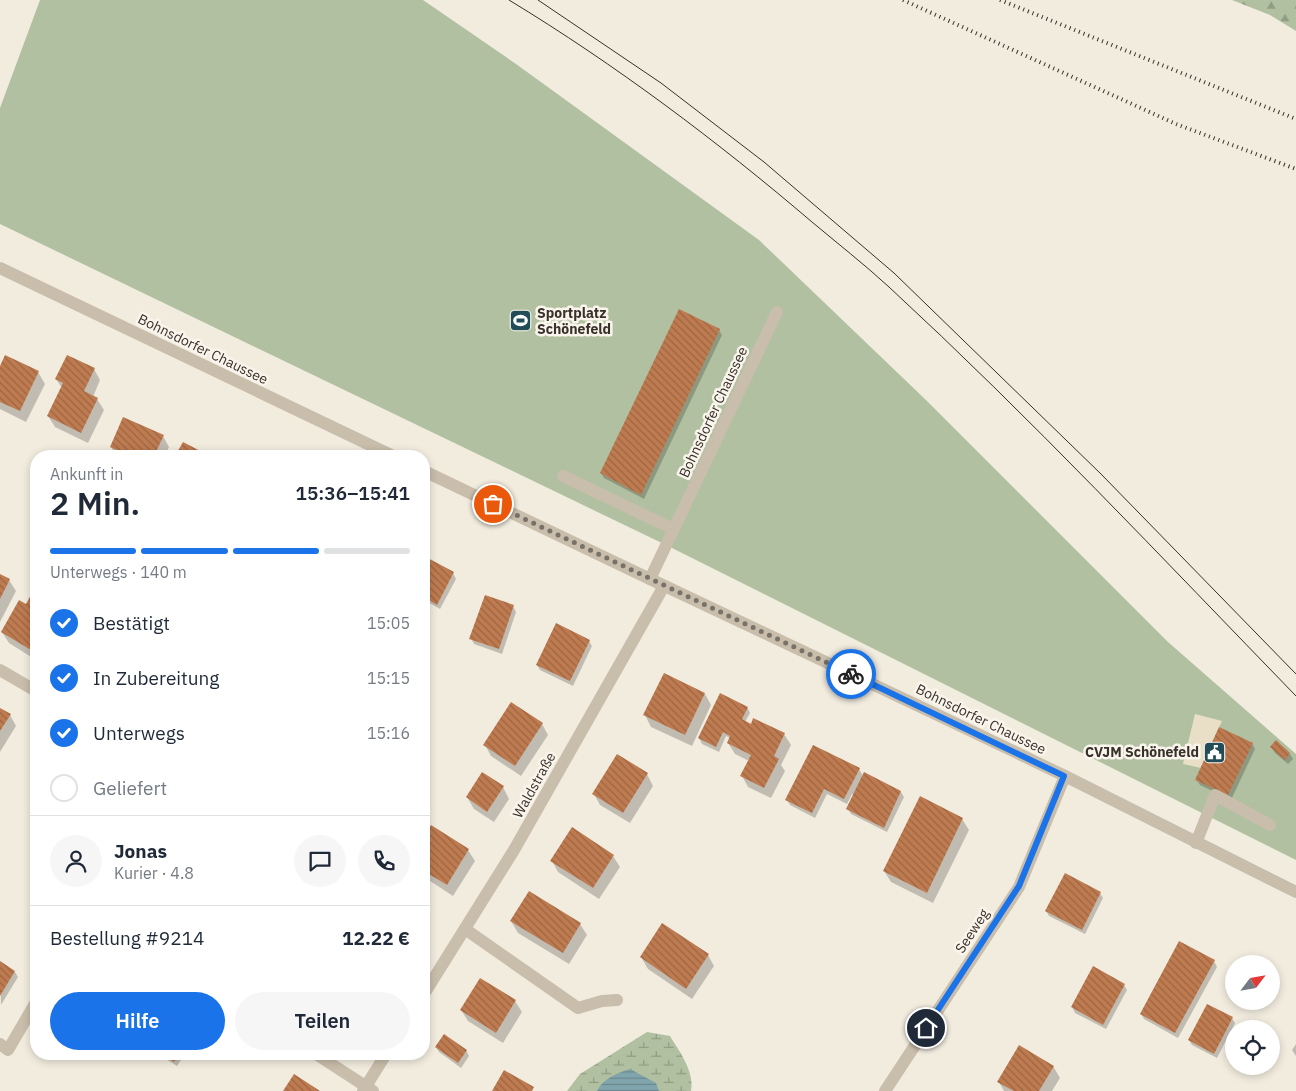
<!DOCTYPE html>
<html lang="de">
<head>
<meta charset="utf-8">
<style>
  :root { --surface:#fff; --page:#f6f6f7; --text:#1f2937; --muted:#747a83; --line:#e0e1e3; --accent:#1a73e8 }
  body { margin:0; font-family:"IBM Plex Sans",sans-serif; background:var(--page); color:var(--text); height:100vh; display:flex; flex-direction:column; font-size:19px; white-space:nowrap }
  * { box-sizing:border-box; margin:0 }
  p { font-size:16px; color:var(--muted) }
  .icon { flex:none; width:28px; height:28px; fill:none; stroke:currentColor; stroke-width:2; stroke-linecap:round; stroke-linejoin:round }
  .map { position:relative; flex:1; overflow:hidden }
  .side { position:absolute; left:30px; top:450px; width:400px; height:610px; display:flex; flex-direction:column; background:var(--surface); border-radius:20px; box-shadow:0 2px 8px #0003 }
  .side>* { flex:none }
  .needle { width:32px; rotate:59deg }
  .buttons { position:absolute; left:1225px; top:955px; display:grid; gap:10px }
  .buttons a { display:grid; place-items:center; width:55px; height:55px; border-radius:50%; background:var(--surface); box-shadow:0 2px 8px #0003; font-size:25px }
  .pin { position:absolute; display:grid; place-items:center; width:42px; height:42px; color:#fff; margin:-21px; border:2px solid #fff; border-radius:50%; box-shadow:0 1px 5px #0007 }
  .courier { position:absolute; display:grid; place-items:center; width:50px; height:50px; margin:-25px; border:4px solid #1a73e8; border-radius:50%; background:#fff; color:#222; box-shadow:0 1px 6px #0007 }
  .head em { font-style:normal; font-weight:600 }
  .head div { display:flex; flex-direction:column-reverse }
  .head { display:flex; align-items:center; justify-content:space-between; height:85px; padding:0 20px }
  h1 { font-size:32px; font-weight:600; line-height:38px }
  .bar { display:grid; grid-template-columns:repeat(4,1fr); gap:8px 5px; align-content:center; height:60px; padding:0 20px }
  .bar i { height:6px; border-radius:4px; background:var(--line) }
  .bar .on { background:var(--accent) }
  .bar p { grid-column:span 4 }
  .line { display:flex; align-items:center; gap:12px; padding:0 20px; border-top:1px solid var(--line) }
  .line div { flex:1 }
  .round { display:grid; place-items:center; flex:none; width:52px; height:52px; border-radius:26px; background:var(--page) }
  ol { padding:0 20px; list-style:none }
  li { display:flex; align-items:center; gap:15px; height:55px }
  li p { margin-inline-start:auto }
  li .icon { padding:5px; border-radius:50%; background:var(--accent); color:#fff; stroke-width:4 }
  li:last-child { color:var(--muted) }
  li i { width:28px; height:28px; border:2px solid var(--line); border-radius:50% }
  .action { display:flex; gap:10px; margin-top:auto; padding:10px 20px }
  .action a { flex:1; height:58px; border-radius:30px; background:var(--accent); color:#fff; font-size:20px; font-weight:600; line-height:58px; text-align:center }
  .action a+a { background:var(--page); color:var(--text) }
  .map>svg:first-child { display:block }
  .green { fill:#b0c0a0 }
  .forest { fill:url(#forest-firs) }
  .wetland { fill:url(#wetland-marsh) }
  .plaza { fill:#e9dfc7 }
  .water { fill:url(#water-rules) }
  .shadow { fill:#0003 }
  .building { fill:url(#building-back-hatch) }
  .lines { fill:none; stroke-linecap:round; stroke-linejoin:round }
  .service { stroke:#c9bdab; stroke-width:12 }
  .minor { stroke:#c9bdab; stroke-width:12 }
  .tertiary { stroke:#c9bdab; stroke-width:12 }
  .tram { stroke:#38302a; stroke-width:1 }
  .rail { stroke:#38302a; stroke-width:4; stroke-dasharray:1 4; stroke-linecap:butt }
  .done { stroke:#797269; stroke-width:5; stroke-dasharray:0 9 }
  .route { stroke:#1a73e8; stroke-width:6 }
  .labels { text-anchor:middle; dominant-baseline:central; stroke-width:5; stroke-linejoin:round; paint-order:stroke }
  .poi-label { font-size:14px; font-weight:bold; fill:#38302a; stroke:#f9f5ec; text-anchor:start }
  .street-label { font-size:14px; fill:#38302a; stroke:#f9f5ec }
</style>
</head>
<body>
<div class="map">
<svg width="1296" height="1091" viewBox="0 0 1296 1091">
  <defs>
    <pattern id="forest-firs" width="22" height="20" patternUnits="userSpaceOnUse" patternTransform="scale(1.25)"><rect width="22" height="20" fill="#b0c0a0"/><path d="M5 1l3.5 6h-7zM16 11l3.5 6h-7z" fill="#909c83"/></pattern>
    <pattern id="wetland-marsh" width="20" height="14" patternUnits="userSpaceOnUse" patternTransform="scale(1.25)"><rect width="20" height="14" fill="#b0c0a0"/><path d="M1 5h8M5 5V1M11 12h8M15 12V8" fill="none" stroke="#909c83"/></pattern>
    <pattern id="water-rules" width="6" height="5" patternUnits="userSpaceOnUse" patternTransform="scale(1.25)"><rect width="6" height="5" fill="#80a5ad"/><path d="M0 2.5h6" fill="none" stroke="#6a878d"/></pattern>
    <pattern id="building-back-hatch" width="6" height="6" patternUnits="userSpaceOnUse" patternTransform="scale(1.25)"><rect width="6" height="6" fill="#bf7b50"/><path d="M-1 5l2 2M0 0l6 6M5-1l2 2" fill="none" stroke="#9c6543"/></pattern>
  </defs>
  <rect width="100%" height="100%" fill="#f2ecdf"/>
  <!-- green -->
  <path class="green" d="M40 0H423L516 64 759 240 927 401 1168 642 1296 754V860L666 545 0 224V108Z"/>
  <!-- forest -->
  <path class="forest" d="M1232 0H1296V31L1270 15Z"/>
  <!-- wetland -->
  <path class="wetland" d="M647 1032 670 1036C679 1051 695 1072 691 1091H567L580 1074Z"/>
  <!-- plaza -->
  <path class="plaza" d="M1195 714 1222 721 1201 768 1183 764Z"/>
  <!-- water -->
  <path class="water" d="M630 1069 656 1083 659 1091H597C603 1078 618 1073 630 1069Z"/>
  <!-- shadow -->
  <path class="shadow" d="M719 330 722 335 644 499 604 478 601 473Z
    M0 369 38 372 45 384 26 422 0 409Z
    M94 369 100 380 93 397 97 399 104 410 88 443 55 427 48 416 62 388 56 379Z
    M163 436 169 447 165 456H116L111 447Z
    M424 557 453 573 456 579 440 609 424 600Z
    M0 575 9 580 16 591 0 622Z
    M32 595 36 597V660L9 643 2 632 26 606Z
    M513 606 516 612 502 654 474 644 471 638Z
    M589 641 592 646 573 686 540 670 537 665Z
    M664 674 705 694 711 705 692 746 651 727 645 715Z
    M747 707 750 713 745 722 784 734 791 745 781 765 785 771 771 798 748 787 742 776 749 761 735 754 728 743 730 738 726 736 719 752 702 744 699 738Z
    M0 709 10 715 16 726 0 752Z
    M542 724 548 735 521 776 491 756 485 745Z
    M1252 743 1255 749 1231 800 1200 785 1196 779Z
    M1272 748 1290 754 1293 759 1288 764 1275 753Z
    M859 769 863 776 901 792 904 797 887 832 851 814 848 809 854 795 852 794 847 804 827 794 815 818 790 805 787 800Z
    M647 774 653 786 630 823 600 805 594 794Z
    M503 787 509 799 494 822 474 809 467 797Z
    M962 819 969 830 933 903 891 882 884 871Z
    M431 827 468 850 475 861 453 896 424 877V839Z
    M613 856 620 867 599 899 558 872 552 861Z
    M1100 893 1103 898 1085 934 1049 916 1046 911Z
    M511 921 580 924 587 935 569 964 518 933Z
    M708 955 714 966 692 999 648 969 641 957Z
    M1214 961 1217 967 1178 1038 1144 1019 1141 1014Z
    M0 963 15 972 18 977 1 1005Z
    M1124 985 1127 990 1106 1029 1075 1013 1072 1007Z
    M515 1001 522 1012 503 1043 468 1021 461 1010Z
    M1232 1018 1235 1023 1217 1058 1192 1045 1189 1040Z
    M1296 1044V1056L1292 1050Z
    M436 1047 466 1050 469 1056 461 1068 439 1052Z
    M158 1054H185L177 1066Z
    M1053 1066 1060 1078 1052 1091H1004L999 1082Z"/>
  <!-- building -->
  <path class="building" d="M679 309 720 329 641 495 600 473Z
    M5 355 39 371 20 411 0 402V366Z
    M67 355 95 368 84 391 98 398 81 433 47 416 63 383 55 379Z
    M123 417 164 435 154 456H130L110 447Z
    M183 442 210 456H175Z
    M424 556 454 572 437 605 424 597Z
    M0 574 10 579 0 599Z
    M32 593 36 596V653L1 632 19 600 26 604Z
    M485 595 514 605 499 649 469 639Z
    M556 623 590 640 570 681 536 665Z
    M664 673 705 693 685 735 643 715Z
    M720 693 748 707 742 719 751 724 753 718 785 733 774 756 779 759 764 788 740 776 751 755 727 743 730 736 723 732 716 747 698 738Z
    M511 702 543 723 515 766 483 745Z
    M0 708 11 714 0 731Z
    M1219 727 1253 743 1228 795 1195 780Z
    M1276 740 1290 753 1285 760 1270 747Z
    M813 745 860 768 844 799 824 789 812 813 785 800Z
    M617 754 648 773 623 813 592 794Z
    M482 772 504 786 487 812 466 797Z
    M864 772 901 791 884 828 846 809Z
    M920 796 963 818 927 893 883 871Z
    M431 825 469 849 447 885 424 871V837Z
    M572 827 614 855 593 888 550 861Z
    M1065 873 1101 892 1082 930 1045 911Z
    M529 891 581 923 563 953 510 921Z
    M662 923 709 954 686 989 640 957Z
    M1179 941 1215 960 1175 1033 1140 1014Z
    M0 961 15 971 0 996Z
    M1093 966 1125 984 1103 1025 1071 1007Z
    M480 978 516 1000 496 1033 460 1010Z
    M1207 1004 1233 1017 1214 1054 1188 1040Z
    M444 1034 467 1050 458 1063 435 1047Z
    M1019 1045 1054 1066 1039 1091H1014L997 1082Z
    M161 1054H179L174 1062Z
    M504 1070 534 1087 532 1091H492Z
    M294 1074 320 1091H283Z"/>
  <g class="lines">
    <!-- service -->
    <path class="service" d="M563 476 673 529
      M650 579 777 312
      M1196 843 1215 795 1270 825
      M465 929 578 1008 602 1001 617 1000
      M885 1091 1019 887 1065 776"/>
    <!-- minor -->
    <path class="minor" d="M0 670 36 691
      M424 994 514 850 664 586
      M0 1044 8 1050 36 1002
      M316 1054 373 1091
      M363 1091 386 1054"/>
    <!-- tertiary -->
    <path class="tertiary" d="M0 268 393 456
      M424 471 650 579 944 718 1065 776 1296 892"/>
    <!-- tram -->
    <path class="tram" d="M509 0C616 65 717 141 812 222 837 243 864 264 889 287 1030 417 1162 558 1296 696
      M538 0 661 83 764 162 894 273 1101 474 1296 674"/>
    <!-- rail -->
    <path class="rail" d="M903 0 1176 124 1296 169
      M1000 0 1296 119"/>
  </g>
  <g class="lines">
    <!-- done -->
    <path class="done" d="M493 504 851 674"/>
    <!-- route -->
    <path class="route" d="M851 674 1064 776 1019 886 926 1028"/>
  </g>
  <!-- icons -->
  <defs>
    <symbol id="stadium-square" viewBox="-11 -11 22 22"><rect x="-9" y="-9" width="18" height="18" rx="4" fill="#224c57" stroke="#f9f5ec"/><path d="M0-5a6.5 5 0 1 0 0 10a6.5 5 0 1 0 0-10ZM-3.5-1.8h7v3.6h-7Z" fill="#fff"/></symbol>
    <symbol id="civic-square" viewBox="-11 -11 22 22"><rect x="-9" y="-9" width="18" height="18" rx="4" fill="#224c57" stroke="#f9f5ec"/><path d="M-.6-6.5H3V-4.5H.6V-3L4-1V1h2V6H-6V1h2V-1L-.6-3ZM-1.2 2.5V6h2.4V2.5Z" fill="#fff"/></symbol>
  </defs>
  <g fill-rule="evenodd">
    <use href="#stadium-square" x="508" y="308" width="25" height="25"/>
    <use href="#civic-square" x="1202" y="740" width="25" height="25"/>
  </g>
  <g class="labels">
    <!-- poi labels -->
    <g class="poi-label">
      <text x="537" y="313">Sportplatz<tspan x="537" dy="16">Schönefeld</tspan></text>
      <text x="1199" y="752" text-anchor="end">CVJM Schönefeld</text>
    </g>
    <!-- street labels -->
    <g class="street-label">
      <text transform="translate(203 349) rotate(26)">Bohnsdorfer Chaussee</text>
      <text transform="translate(713 412) rotate(-65)">Bohnsdorfer Chaussee</text>
      <text transform="translate(981 719) rotate(26)">Bohnsdorfer Chaussee</text>
      <text transform="translate(534 785) rotate(-61)">Waldstraße</text>
      <text transform="translate(972 931) rotate(-57)">Seeweg</text>
    </g>
  </g>
</svg>
<div class="buttons">
<a><svg class="needle" viewBox="-14 -14 28 28"><path d="M0-13l5 13h-10z" fill="#e53935"/><path d="M0 13l5-13h-10z" fill="#747a83"/></svg></a>
<a><svg class="icon" aria-label="locate" viewBox="0 0 24 24"><circle cx="12" cy="12" r="6"/><path d="M12 2v4M12 18v4M2 12h4M18 12h4"/></svg></a>
</div>
<div class="pin" style="left:493px;top:504px;background:#ea580c"><svg class="icon" aria-label="bag" viewBox="0 0 24 24"><path d="M5 8h14l-1 12H6zM9 8a3 3 0 0 1 6 0"/></svg></div>
<div class="pin" style="left:926px;top:1028px;background:#1f2937"><svg class="icon" aria-label="home" viewBox="0 0 24 24"><path d="M3 11l9-7 9 7M6 9v11h12V9"/></svg></div>
<div class="courier" style="left:851px;top:674px"><svg class="icon" aria-label="bike" viewBox="0 0 24 24"><circle cx="6" cy="16" r="4"/><circle cx="18" cy="16" r="4"/><path d="M6 16l4-8h5l3 8M10 8l3 8H6M13 5h3"/></svg></div>
<section class="side">
<div class="head"><div><h1>2 Min.</h1><p>Ankunft in</p></div><em>15:36–15:41</em></div>
<div class="bar"><i class="on"></i><i class="on"></i><i class="on"></i><i></i><p>Unterwegs · 140 m</p></div>
<ol>
<li><svg class="icon" aria-label="check" viewBox="0 0 24 24"><path d="M5 12l5 5 9-10"/></svg>Bestätigt<p>15:05</p></li>
<li><svg class="icon" aria-label="check" viewBox="0 0 24 24"><path d="M5 12l5 5 9-10"/></svg>In Zubereitung<p>15:15</p></li>
<li><svg class="icon" aria-label="check" viewBox="0 0 24 24"><path d="M5 12l5 5 9-10"/></svg>Unterwegs<p>15:16</p></li>
<li><i></i>Geliefert</li>
</ol>
<div class="line" style="height:90px"><a class="round"><svg class="icon" aria-label="person" viewBox="0 0 24 24"><circle cx="12" cy="8" r="4"/><path d="M4 21q1-7 8-7t8 7"/></svg></a><div><b>Jonas</b><p>Kurier · 4.8</p></div><a class="round"><svg class="icon" aria-label="chat" viewBox="0 0 24 24"><path d="M4 5h16v11H9l-5 4z"/></svg></a><a class="round"><svg class="icon" aria-label="phone" viewBox="0 0 24 24"><path d="M5 4h4l2 5-3 2q2 4 5 5l2-3 5 2v4C11 20 4 13 5 4z"/></svg></a></div>
<div class="line" style="height:65px"><div>Bestellung #9214</div><b>12.22 €</b></div>
<div class="action"><a>Hilfe</a><a>Teilen</a></div>
</section>
</div>
</body>
</html>
